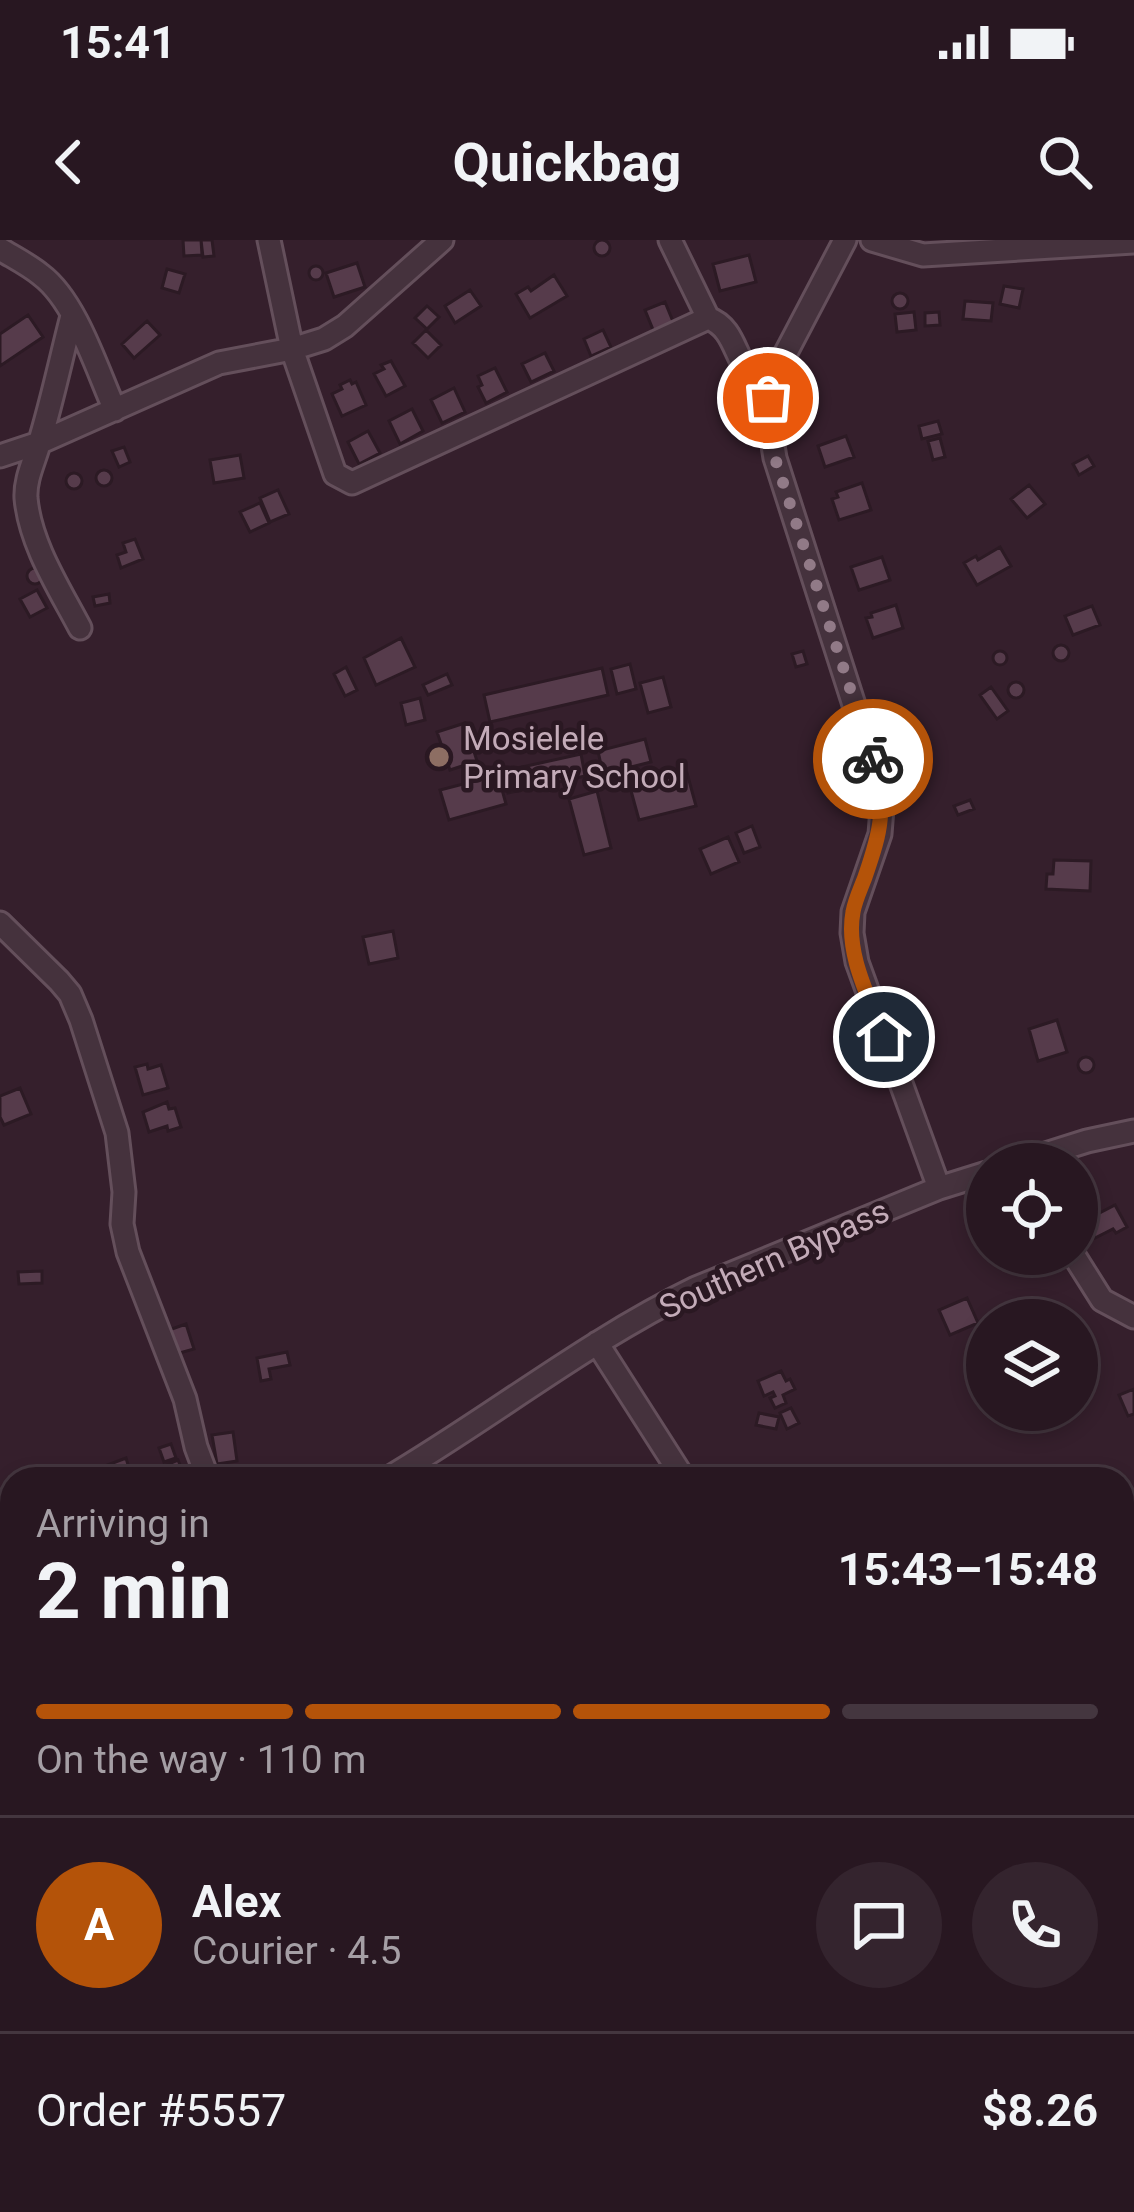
<!DOCTYPE html>
<html lang="en">
<head>
<meta charset="utf-8">
<style>
  :root { --surface:#281721; --page:#34242e; --text:#f1f3f6; --muted:#a59fa5; --line:#44363f; --accent:#b45309 }
  body { margin:0; font-family:Roboto,sans-serif; background:var(--page); color:var(--text); height:100vh; display:flex; flex-direction:column; font-size:45px; white-space:nowrap }
  * { box-sizing:border-box; margin:0 }
  p { font-size:39px; color:var(--muted) }
  .icon { flex:none; width:66px; height:66px; fill:none; stroke:currentColor; stroke-width:2; stroke-linecap:round; stroke-linejoin:round }
  .map { position:relative; flex:1; overflow:hidden }
  .details { position:absolute; left:0px; top:1227px; width:1134px; height:747px; display:flex; flex-direction:column; background:var(--surface); border-radius:36px 36px 0 0; box-shadow:0 6px 18px #0003,0 0 0 3px var(--line) }
  .details>* { flex:none }
  .tools { position:absolute; left:966px; top:903px; display:grid; gap:24px }
  .tools a { display:grid; place-items:center; width:132px; height:132px; border-radius:50%; background:var(--surface); box-shadow:0 6px 18px #0003,0 0 0 3px var(--line); font-size:60px }
  .pin { position:absolute; display:grid; place-items:center; width:102px; height:102px; color:#fff; margin:-51px; border:6px solid #fff; border-radius:50%; box-shadow:0 3px 12px #0007 }
  .courier { position:absolute; display:grid; place-items:center; width:120px; height:120px; margin:-60px; border:9px solid #b45309; border-radius:50%; background:#fff; color:#222; box-shadow:0 3px 15px #0007 }
  .overview em { font-style:normal; font-weight:700 }
  .overview div { display:flex; flex-direction:column-reverse }
  .overview { display:flex; align-items:center; justify-content:space-between; height:204px; padding:0 36px }
  h1 { font-size:78px; font-weight:700; line-height:90px }
  .bar { display:grid; grid-template-columns:repeat(4,1fr); gap:18px 12px; align-content:center; height:144px; padding:0 36px }
  .bar i { height:15px; border-radius:9px; background:var(--line) }
  .bar .selected { background:var(--accent) }
  .bar p { grid-column:span 4 }
  .line { display:flex; align-items:center; gap:30px; padding:0 36px; border-top:3px solid var(--line) }
  .line div { flex:1 }
  .round { display:grid; place-items:center; flex:none; width:126px; height:126px; border-radius:63px; background:var(--page) }
  .status { display:flex; justify-content:space-between; align-items:center; height:84px; padding:0 60px; background:var(--surface); direction:ltr }
  .status svg { height:33px; fill:currentColor }
  header { display:flex; justify-content:space-between; align-items:center; height:156px; padding:0 36px; background:var(--surface); font-size:54px; font-weight:700 }
  .map>svg:first-child { display:block }
  .building { fill:#563b4b; stroke:#2c1a24; stroke-width:3 }
  .lines { fill:none; stroke-linecap:round; stroke-linejoin:round }
  .minor-casing { stroke:#644f5b; stroke-width:27 }
  .minor { stroke:#45323d; stroke-width:21 }
  .done { stroke:#917a87; stroke-width:12; stroke-dasharray:0 21.6 }
  .route { stroke:#b45309; stroke-width:15 }
  .education-dot { fill:#8d6e63; stroke:#2a1822; stroke-width:4.5 }
  .labels { text-anchor:middle; dominant-baseline:central; stroke-width:9; stroke-linejoin:round; paint-order:stroke }
  .poi-label { font-size:33px; fill:#c3abb8; stroke:#2a1822; text-anchor:start }
  .street-label { font-size:33px; fill:#c3abb8; stroke:#2a1822 }
</style>
</head>
<body>
<div class="status"><b>15:41</b><svg viewBox="0 0 49 12"><path d="M0 12V9h3v3zM5 12V6h3v6zM10 12V3h3v9zM15 12V0h3v12zM26 1h20v11H26zM47 4h2v5h-2z"/></svg></div>
<header><svg class="icon" aria-label="back" viewBox="0 0 24 24"><path d="M15 5l-7 7 7 7"/></svg>Quickbag<svg class="icon" aria-label="search" viewBox="0 0 24 24"><circle cx="10" cy="10" r="6"/><path d="M15 15l6 6"/></svg></header>
<div class="map">
<svg width="1134" height="1972" viewBox="0 0 1134 1972">
  <rect width="100%" height="100%" fill="#351f2c"/>
  <!-- building -->
  <path class="building" d="M594 8a8 8 0 1 1 16 0a8 8 0 1 1-16 0Z
    M183 0H201L202 15 184 16Z
    M201 0H212L214 16 203 17Z
    M749 15 756 42 720 51 713 24Z
    M357 23 365 47 334 57 326 33Z
    M309 33a7 7 0 1 1 14 0a7 7 0 1 1-14 0Z
    M167 29 185 34 179 53 162 48Z
    M554 35 567 56 530 78 516 54 528 47 531 51Z
    M1004 46 1023 49 1019 68 1000 64Z
    M470 50 481 66 455 83 445 66Z
    M892 61a8 8 0 1 1 16 0a8 8 0 1 1-16 0Z
    M965 61 993 63 991 81 963 79Z
    M665 62 674 84 654 92 645 70Z
    M427 66 439 77 427 89 415 78Z
    M914 72 916 90 897 92 895 74Z
    M939 72 940 85 925 86V73Z
    M28 75 43 97 0 126V94Z
    M147 81 160 95 134 118 122 104Z
    M426 90 441 105 428 118 413 103Z
    M603 90 611 107 591 116 584 99Z
    M545 113 554 131 531 142 522 124Z
    M391 121 405 146 386 156 374 134 384 129 381 125Z
    M495 128 507 152 486 163 478 147 482 145 478 136Z
    M350 140 352 144 356 142 366 165 342 176 332 154 342 149 340 145Z
    M454 148 465 172 442 183 431 160Z
    M412 169 423 191 400 204 389 181Z
    M938 181 942 194 922 199 919 186Z
    M368 191 380 213 359 224 348 202Z
    M846 196 854 217 825 227 818 206Z
    M940 198 945 217 933 220 928 201Z
    M124 207 130 222 119 227 112 211Z
    M240 215 244 238 214 243 210 220Z
    M1088 216 1094 226 1079 235 1073 224Z
    M96 238a8 8 0 1 1 16 0a8 8 0 1 1-16 0Z
    M66 241a8 8 0 1 1 16 0a8 8 0 1 1-16 0Z
    M862 243 871 270 839 280 832 259 838 257 836 252Z
    M1029 245 1045 264 1027 278 1011 259Z
    M278 250 289 274 270 282 260 258Z
    M260 263 269 283 250 292 240 272Z
    M135 299 143 319 121 328 117 315 126 312 123 303Z
    M1000 307 1011 326 977 345 964 323 976 316 978 320Z
    M882 317 890 340 859 350 851 327Z
    M27 336a8 8 0 1 1 16 0a8 8 0 1 1-16 0Z
    M37 350 47 368 30 377 20 359Z
    M109 354 110 363 95 366 93 357Z
    M896 365 903 388 873 398 866 378 872 377 871 373Z
    M1092 366 1100 385 1073 395 1065 376Z
    M401 398 415 427 376 445 364 418Z
    M1053 413a8 8 0 1 1 16 0a8 8 0 1 1-16 0Z
    M993 418a7 7 0 1 1 14 0a7 7 0 1 1-14 0Z
    M803 411 807 424 796 427 792 414Z
    M630 424 636 449 617 454 611 429Z
    M346 427 357 450 345 456 334 434Z
    M602 428 608 455 490 482 484 455Z
    M447 434 452 445 428 455 423 445Z
    M663 437 671 467 648 473 640 443Z
    M1008 450a8 8 0 1 1 16 0a8 8 0 1 1-16 0Z
    M991 447 1008 471 997 479 980 455Z
    M420 458 425 480 406 485 401 463Z
    M465 483 477 521 450 530 437 492Z
    M645 499 651 522 603 534 598 511Z
    M581 514 585 536 508 553 504 531Z
    M687 533 696 566 639 580 630 547Z
    M498 535 506 564 449 580 440 550Z
    M597 551 611 608 584 615 569 559Z
    M970 560 974 569 958 575 954 566Z
    M752 586 760 607 744 613 736 593Z
    M728 597 739 622 711 634 700 609Z
    M1054 620 1091 621 1090 651 1046 649 1047 634H1053Z
    M393 691 398 718 369 724 363 697Z
    M1057 780 1067 812 1038 821 1029 789Z
    M1078 825a8 8 0 1 1 16 0a8 8 0 1 1-16 0Z
    M147 824 148 829 161 825 168 848 143 855 135 827Z
    M20 848 31 874 4 885 0 877V856Z
    M167 862 169 869 175 868 181 887 168 891 167 886 149 892 143 872Z
    M1115 965 1127 987 1116 993 1113 989 1095 998 1090 989 1094 987 1090 978Z
    M42 1031V1043L19 1044 18 1032Z
    M967 1058 978 1083 950 1095 939 1070Z
    M186 1084 194 1109 176 1114 169 1090Z
    M287 1112 290 1125 269 1129 271 1139 261 1141 257 1118Z
    M781 1131 786 1141 790 1139 795 1149 783 1155 786 1163 775 1168 770 1158 775 1156 773 1152 764 1156 758 1141Z
    M1134 1149V1174L1128 1176 1119 1155Z
    M791 1168 799 1183 787 1189 780 1173Z
    M759 1173 779 1177 776 1189 756 1185Z
    M233 1192 237 1221 217 1224 212 1195Z
    M171 1204 176 1218 164 1222 159 1208Z
    M126 1218 129 1228 100 1239 97 1229Z
    M178 1220 185 1237 171 1239 166 1225Z
    M1122 1961a7 7 0 1 1 14 0a7 7 0 1 1-14 0Z
    M783 1962H791L795 1972H773L771 1967Z"/>
  <g class="lines">
    <defs>
      <path id="minor" d="M269 0 292 109 335 234 352 243 708 78
        M670 0 708 78C735 88 734 117 751 136 755 140 763 144 768 147
        M845 0 768 147 769 181 775 218 880 546 882 568 880 594 853 672 852 693 857 722 939 948
        M872 0 923 15 1134 2
        M0 9C13 17 29 25 41 35 76 61 97 130 115 170
        M72 76C61 118 52 162 39 204 34 222 25 239 26 258 30 304 59 348 80 388
        M0 216 39 203 219 123 292 109 324 99 345 86 442 0
        M0 683 59 741 70 754 81 780 117 893 124 952 122 984 128 1012 185 1159 196 1207 208 1239
        M1014 924 1087 901 1134 891
        M1073 1014 1102 1060 1134 1077
        M597 1103 684 1239
        M387 1239C492 1177 587 1101 696 1048L939 948 987 933
        M0 1399 9 1418
        M0 1690 12 1701
        M1122 1784 1134 1797
        M342 1972 344 1962
        M510 1972 511 1962
        M824 1972 828 1962"/>
    </defs>
    <!-- minor casing -->
    <use href="#minor" class="minor-casing"/>
    <!-- minor -->
    <use href="#minor" class="minor"/>
  </g>
  <g class="lines">
    <!-- done -->
    <path class="done" d="M768 158 775 218 873 519"/>
    <!-- route -->
    <path class="route" d="M873 519C886 570 882 588 865 637 861 648 855 660 853 672 845 714 870 759 884 797"/>
  </g>
  <!-- markers -->
  <circle class="education-dot" cx="439" cy="517" r="12"/>
  <g class="labels">
    <!-- poi labels -->
    <g class="poi-label">
      <text x="463" y="498">Mosielele<tspan x="463" dy="38">Primary School</tspan></text>
    </g>
    <!-- street labels -->
    <g class="street-label">
      <text transform="translate(774 1019) rotate(-24)">Southern Bypass</text>
    </g>
  </g>
</svg>
<div class="tools">
<a><svg class="icon" aria-label="locate" viewBox="0 0 24 24"><circle cx="12" cy="12" r="6"/><path d="M12 2v4M12 18v4M2 12h4M18 12h4"/></svg></a>
<a><svg class="icon" aria-label="layers" viewBox="0 0 24 24"><path d="M12 4l9 5-9 5-9-5zM3 14l9 5 9-5"/></svg></a>
</div>
<div class="pin" style="left:768px;top:158px;background:#ea580c"><svg class="icon" aria-label="bag" viewBox="0 0 24 24"><path d="M5 8h14l-1 12H6zM9 8a3 3 0 0 1 6 0"/></svg></div>
<div class="pin" style="left:884px;top:797px;background:#1f2937"><svg class="icon" aria-label="home" viewBox="0 0 24 24"><path d="M3 11l9-7 9 7M6 9v11h12V9"/></svg></div>
<div class="courier" style="left:873px;top:519px"><svg class="icon" aria-label="bike" viewBox="0 0 24 24"><circle cx="6" cy="16" r="4"/><circle cx="18" cy="16" r="4"/><path d="M6 16l4-8h5l3 8M10 8l3 8H6M13 5h3"/></svg></div>
<section class="details">
<div class="overview"><div><h1>2 min</h1><p>Arriving in</p></div><em>15:43–15:48</em></div>
<div class="bar"><i class="selected"></i><i class="selected"></i><i class="selected"></i><i></i><p>On the way · 110 m</p></div>
<div class="line" style="height:216px"><b class="round" style="background:var(--accent);color:#fff">A</b><div><b>Alex</b><p>Courier · 4.5</p></div><a class="round"><svg class="icon" aria-label="chat" viewBox="0 0 24 24"><path d="M4 5h16v11H9l-5 4z"/></svg></a><a class="round"><svg class="icon" aria-label="phone" viewBox="0 0 24 24"><path d="M5 4h4l2 5-3 2q2 4 5 5l2-3 5 2v4C11 20 4 13 5 4z"/></svg></a></div>
<div class="line" style="height:156px"><div>Order #5557</div><b>$8.26</b></div>
</section>
</div>
</body>
</html>
